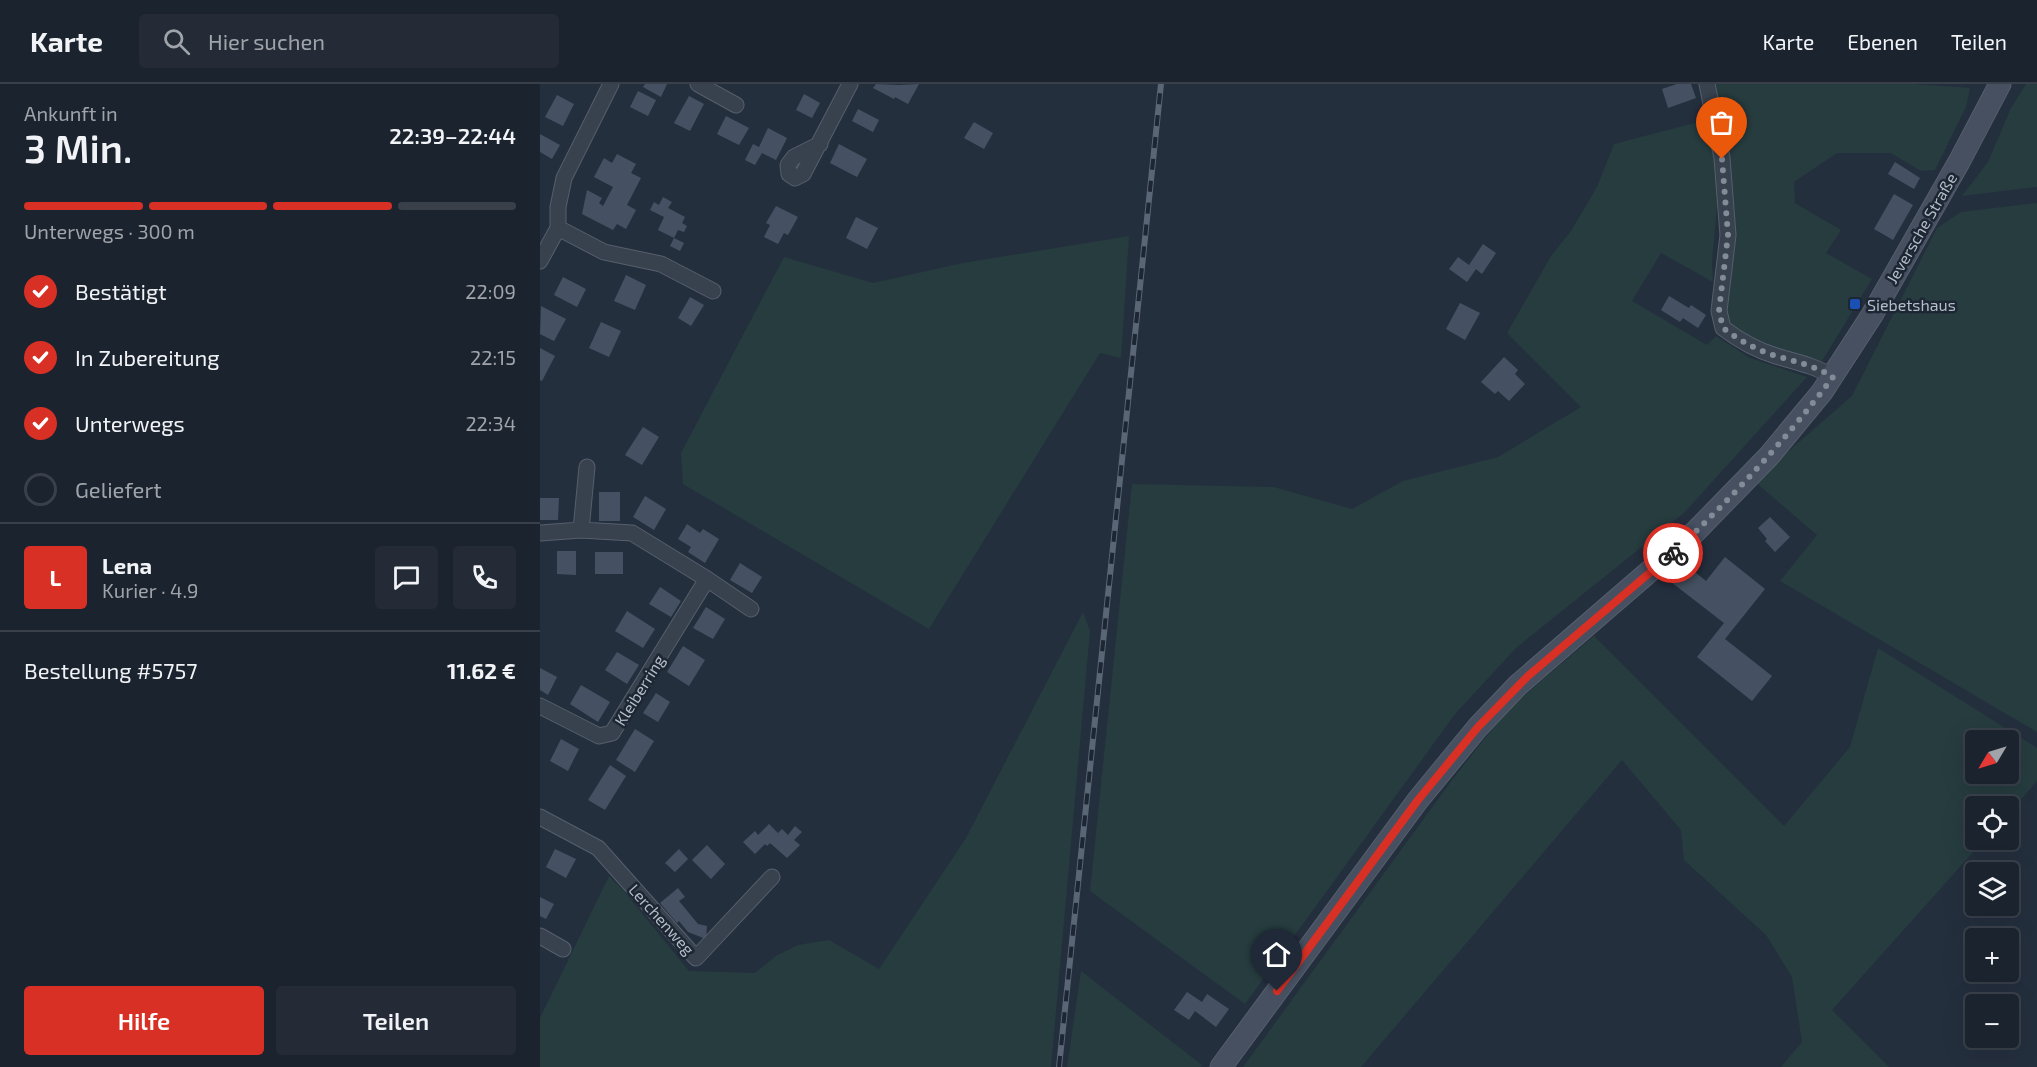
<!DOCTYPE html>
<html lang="de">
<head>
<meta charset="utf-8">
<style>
  :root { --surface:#1b232e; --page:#242b36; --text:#f1f3f6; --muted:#a0a4aa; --line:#39404a; --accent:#d93025 }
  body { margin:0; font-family:"Exo 2",sans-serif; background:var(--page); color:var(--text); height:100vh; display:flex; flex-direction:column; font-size:22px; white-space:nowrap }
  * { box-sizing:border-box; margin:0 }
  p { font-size:20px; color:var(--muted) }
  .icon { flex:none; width:33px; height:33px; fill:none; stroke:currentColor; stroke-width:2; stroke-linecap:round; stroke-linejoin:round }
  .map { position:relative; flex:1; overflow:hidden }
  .side { display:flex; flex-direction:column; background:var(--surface); width:540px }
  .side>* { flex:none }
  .needle { width:39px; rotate:232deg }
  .controls { position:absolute; left:1425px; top:646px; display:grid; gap:12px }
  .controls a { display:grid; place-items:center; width:54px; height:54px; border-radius:6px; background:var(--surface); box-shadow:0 6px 24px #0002,0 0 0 2px var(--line); font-size:30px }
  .pin { position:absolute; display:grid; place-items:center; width:51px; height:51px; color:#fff; margin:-62px -26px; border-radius:50% 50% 50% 0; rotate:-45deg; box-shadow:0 0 6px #0007 }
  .pin .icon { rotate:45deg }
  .courier { position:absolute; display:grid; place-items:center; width:60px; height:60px; margin:-30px; border:4px solid #d93025; border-radius:50%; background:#fff; color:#222; box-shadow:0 2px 8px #0007 }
  .headline em { font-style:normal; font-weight:600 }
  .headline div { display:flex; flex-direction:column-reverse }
  .headline { display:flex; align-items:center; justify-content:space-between; height:102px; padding:0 24px }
  h1 { font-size:39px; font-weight:600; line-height:45px }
  .bar { display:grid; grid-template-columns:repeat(4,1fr); gap:9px 6px; align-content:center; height:72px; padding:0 24px }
  .bar i { height:8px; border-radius:4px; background:var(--line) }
  .bar .on { background:var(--accent) }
  .bar p { grid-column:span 4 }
  .line { display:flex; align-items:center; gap:15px; padding:0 24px; border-top:2px solid var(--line) }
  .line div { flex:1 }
  .round { display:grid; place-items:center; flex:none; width:63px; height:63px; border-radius:6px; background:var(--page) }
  ol { padding:0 24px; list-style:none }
  li { display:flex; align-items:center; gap:18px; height:66px }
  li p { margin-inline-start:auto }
  li .icon { padding:6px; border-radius:50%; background:var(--accent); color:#fff; stroke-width:4 }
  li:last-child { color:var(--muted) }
  li i { width:33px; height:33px; border:3px solid var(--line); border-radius:50% }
  .primary-button { display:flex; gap:12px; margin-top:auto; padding:12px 24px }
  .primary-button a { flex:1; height:69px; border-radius:6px; background:var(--accent); color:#fff; font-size:24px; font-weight:600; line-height:69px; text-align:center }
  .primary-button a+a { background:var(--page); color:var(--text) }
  header { display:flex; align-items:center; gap:36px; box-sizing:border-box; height:84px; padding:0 30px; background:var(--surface); border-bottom:2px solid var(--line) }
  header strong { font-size:28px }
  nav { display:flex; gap:33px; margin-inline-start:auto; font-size:21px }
  .search { width:420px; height:54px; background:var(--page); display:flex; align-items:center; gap:15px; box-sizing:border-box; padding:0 21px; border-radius:6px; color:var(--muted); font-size:22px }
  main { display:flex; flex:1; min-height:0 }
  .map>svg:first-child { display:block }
  .green { fill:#263c3f; fill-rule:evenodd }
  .building { fill:#455162 }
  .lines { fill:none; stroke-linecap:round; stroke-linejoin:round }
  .street-casing { stroke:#565f6c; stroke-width:17 }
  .secondary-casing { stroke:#565f6c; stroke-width:23 }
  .street { stroke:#38414e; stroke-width:15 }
  .secondary { stroke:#465061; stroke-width:21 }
  .rail-casing { stroke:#5a6575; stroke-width:6 }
  .rail { stroke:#1d2633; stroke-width:4; stroke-dasharray:11; stroke-linecap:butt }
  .done { stroke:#828b98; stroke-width:6; stroke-dasharray:0 10.8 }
  .route { stroke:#d93025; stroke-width:8 }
  .transit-dot { fill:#1a4fb4; stroke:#1d2633; stroke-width:2 }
  .labels { text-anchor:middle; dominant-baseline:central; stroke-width:5; stroke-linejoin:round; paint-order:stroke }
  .street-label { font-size:16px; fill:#b4bcc9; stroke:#1d2633 }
  .poi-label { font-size:16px; fill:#b4bcc9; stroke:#1d2633; text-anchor:start }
</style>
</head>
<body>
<header>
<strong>Karte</strong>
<div class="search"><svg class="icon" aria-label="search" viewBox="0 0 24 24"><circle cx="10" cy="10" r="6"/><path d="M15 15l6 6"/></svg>Hier suchen</div>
<nav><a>Karte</a><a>Ebenen</a><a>Teilen</a></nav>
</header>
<main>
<section class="side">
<div class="headline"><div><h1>3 Min.</h1><p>Ankunft in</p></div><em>22:39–22:44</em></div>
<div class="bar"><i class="on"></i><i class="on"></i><i class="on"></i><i></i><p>Unterwegs · 300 m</p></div>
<ol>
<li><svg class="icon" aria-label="check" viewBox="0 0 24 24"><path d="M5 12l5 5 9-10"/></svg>Bestätigt<p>22:09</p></li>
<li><svg class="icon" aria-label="check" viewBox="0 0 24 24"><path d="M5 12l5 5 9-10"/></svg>In Zubereitung<p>22:15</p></li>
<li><svg class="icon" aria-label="check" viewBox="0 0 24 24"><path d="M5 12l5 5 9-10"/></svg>Unterwegs<p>22:34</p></li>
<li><i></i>Geliefert</li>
</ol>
<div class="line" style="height:108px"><b class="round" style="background:var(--accent);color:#fff">L</b><div><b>Lena</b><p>Kurier · 4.9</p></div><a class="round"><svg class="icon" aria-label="chat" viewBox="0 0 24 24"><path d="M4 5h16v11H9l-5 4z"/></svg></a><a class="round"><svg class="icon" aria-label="phone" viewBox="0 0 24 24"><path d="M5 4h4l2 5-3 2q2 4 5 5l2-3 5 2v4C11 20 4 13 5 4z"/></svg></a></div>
<div class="line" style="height:78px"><div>Bestellung #5757</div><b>11.62 €</b></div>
<div class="primary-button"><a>Hilfe</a><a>Teilen</a></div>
</section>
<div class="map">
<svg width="1497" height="983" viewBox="0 0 1497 983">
  <rect width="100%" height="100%" fill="#242f3e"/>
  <!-- green -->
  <path class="green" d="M1173 0H1373L1430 4 1426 23 1395 86 1381 87 1351 69H1297L1254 98 1255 119 1301 146 1286 169 1332 195 1279 282 1236 267 1188 242 1185 225Z
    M1486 0H1497V103L1422 112 1448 78 1471 24Z
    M1170 35 1178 111 1172 178 1173 198 1121 169 1092 217 1167 261 1176 252 1210 274 1267 293 1144 429 976 564 915 630 705 920 550 807 592 400 734 403 812 425 863 397 958 373 1041 323 967 249 1011 172 1031 147 1057 103 1074 60Z
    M1497 119V648L1240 497 1277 451 1214 397 1312 312 1397 144 1421 128Z
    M589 152 581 274 560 269 389 545 143 400 141 369 244 173 333 199 423 179Z
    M543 528 550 547 511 983H0V934L69 792 83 806 149 887 215 889 236 872 258 861 289 856 339 885 426 754Z
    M1054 552 1244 742 1310 663 1338 564 1497 664V697L1469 729 1468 723H1436V756H1444L1292 926 1349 983H1241L1262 958 1252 893 1226 851 1144 776 1141 746 1082 676 821 983H703L912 696 968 625ZM1436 657H1468V690H1436Z
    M541 887 662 981 660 983H527Z"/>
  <!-- building -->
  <path class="building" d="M105 0H127L121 13 103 3Z
    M336 0 359 1 379 0 368 20 355 13 354 15 333 4Z
    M1137 0H1151L1156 14 1128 24 1122 5Z
    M98 7 116 16 108 32 90 23Z
    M264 10 280 19 272 34 256 26Z
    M17 11 34 20 23 42 5 33Z
    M149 12 164 20 150 47 134 39Z
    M318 25 339 36 333 48 312 37Z
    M186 32 209 44 199 61 177 50Z
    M434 38 453 49 444 65 424 54Z
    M228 44 247 54 236 76 222 69 215 81 205 76 213 60 219 63Z
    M0 50 20 61 12 75 0 68Z
    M299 60 327 75 317 93 290 79Z
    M77 70 96 80 91 89 101 94 87 121 96 126 86 145 77 140 73 146 42 130 47 106 62 114 59 119 63 122 73 103 54 93 64 74 72 79Z
    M1355 78 1380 94 1374 105 1348 90Z
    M1354 110 1373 121 1353 156 1334 145Z
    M123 113 132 118 128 124 145 133 142 139 147 142 144 148 138 146 134 154 118 146 124 133 110 126 114 118 119 121Z
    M236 122 258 133 248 151 244 149 238 160 224 153 230 141 226 139Z
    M316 133 338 144 327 165 306 154Z
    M134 154 144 159 140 167 130 162Z
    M943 160 956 169 942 190 936 185 927 198 909 185 918 173 929 181Z
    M86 191 106 201 95 226 74 217Z
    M23 193 46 205 37 223 14 211Z
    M1129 212 1149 224 1151 221 1166 231 1158 244 1143 234 1140 238 1121 226Z
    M150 213 164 221 151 242 138 234Z
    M920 219 940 229 925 256 906 245Z
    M1 222 26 235 14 257 0 250Z
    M61 238 81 247 69 273 49 264Z
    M0 264 15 272 2 297 0 296Z
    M964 273 978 286 975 290 985 300 969 317 958 307 955 310 941 298Z
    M103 343 119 353 102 381 85 371Z
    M59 408H80V437H59Z
    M105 412 126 425 114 446 93 433Z
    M0 414H19L18 436H0Z
    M1230 433 1250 453 1235 468 1225 457 1227 455 1218 444Z
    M147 440 160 449 163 445 179 455 165 479 148 468 151 463 138 455Z
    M17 467H36V491L17 490Z
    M55 468H83V490H55Z
    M1185 473 1225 505 1185 555 1232 592 1212 617 1157 573 1184 539 1131 498 1145 480 1166 497Z
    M200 479 222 493 212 509 190 496Z
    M120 503 141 517 131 533 109 520Z
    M166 523 185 535 173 555 153 544Z
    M87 527 115 545 103 564 75 547Z
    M143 562 165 576 149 602 127 588Z
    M77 568 99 581 87 600 65 586Z
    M0 584 17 593 8 611 0 606Z
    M41 601 70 618 58 638 30 620Z
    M116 609 130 618 118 638 103 629Z
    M95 645 114 657 95 688 76 676Z
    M21 655 39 665 28 687 10 677Z
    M70 681 86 692 65 726 48 716Z
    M229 740 238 749 242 745 248 751 255 742 262 748 254 756 260 761 247 774 230 759 227 762 225 760 215 770 203 758 215 747 218 751Z
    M167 761 185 780 171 795 152 776Z
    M15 765 36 775 26 794 6 783Z
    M139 765 148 775 135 788 125 779Z
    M138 804 145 813 139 817 158 840 167 842 166 855 148 848 139 837 137 839 120 819Z
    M0 813 14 820 6 835 0 832Z
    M647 908 662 918 667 910 689 925 676 943 655 927 649 936 634 926Z"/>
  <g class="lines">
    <defs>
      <path id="street" d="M158 0 196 21
        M1167 0 1182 74 1188 151 1179 227 1183 244C1200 257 1216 266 1236 272 1256 278 1276 282 1293 293
        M280 60 254 73 248 81 249 90 255 94 263 90 310 0
        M18 144 64 168 121 180 173 207
        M0 177 18 144V123L24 94 71 0
        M41 446 47 383
        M0 449 41 446 92 449 167 495
        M0 622 59 652 72 649 167 495 211 525
        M0 733 58 764 156 874 232 793
        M0 852 23 865"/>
      <path id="secondary" d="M681 983 878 716 938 643 978 601 1155 448 1229 372 1282 308 1332 231 1419 78 1460 0"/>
    </defs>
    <!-- street casing -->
    <use href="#street" class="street-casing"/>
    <!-- secondary casing -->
    <use href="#secondary" class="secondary-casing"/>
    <!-- street -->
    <use href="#street" class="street"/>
    <!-- secondary -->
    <use href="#secondary" class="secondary"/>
    <defs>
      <path id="rail" d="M519 983 621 0"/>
    </defs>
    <!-- rail casing -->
    <use href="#rail" class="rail-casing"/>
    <!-- rail -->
    <use href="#rail" class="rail"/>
  </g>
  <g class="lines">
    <!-- done -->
    <path class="done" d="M1133 469C1191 415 1245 357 1293 293 1276 282 1256 278 1236 272 1217 266 1200 257 1183 244L1179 227 1188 151 1182 75"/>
    <!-- route -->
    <path class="route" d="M737 907 878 716 938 643 988 592 1133 469"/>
  </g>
  <!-- markers -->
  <rect class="transit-dot" x="1309" y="214" width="12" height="12" rx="3"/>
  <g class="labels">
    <!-- street labels -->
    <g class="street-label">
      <text transform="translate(1381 144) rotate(-60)">Jeversche Straße</text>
      <text transform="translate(99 606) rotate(-58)">Kleiberring</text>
      <text transform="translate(122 835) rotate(48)">Lerchenweg</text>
    </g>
    <!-- poi labels -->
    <g class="poi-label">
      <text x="1327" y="220">Siebetshaus</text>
    </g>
  </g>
</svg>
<div class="controls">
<a><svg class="needle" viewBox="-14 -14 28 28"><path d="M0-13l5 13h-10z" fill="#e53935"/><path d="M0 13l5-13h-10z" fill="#a0a4aa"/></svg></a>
<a><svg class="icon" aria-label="locate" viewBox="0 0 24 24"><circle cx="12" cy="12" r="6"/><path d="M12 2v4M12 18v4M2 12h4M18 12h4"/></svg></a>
<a><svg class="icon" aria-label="layers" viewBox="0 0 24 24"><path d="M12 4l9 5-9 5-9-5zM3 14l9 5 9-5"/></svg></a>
<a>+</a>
<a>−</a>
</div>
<div class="pin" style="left:1182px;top:75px;background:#ea580c"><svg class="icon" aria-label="bag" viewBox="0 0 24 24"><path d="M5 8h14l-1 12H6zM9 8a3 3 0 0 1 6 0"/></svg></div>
<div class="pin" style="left:737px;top:907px;background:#1f2937"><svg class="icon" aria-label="home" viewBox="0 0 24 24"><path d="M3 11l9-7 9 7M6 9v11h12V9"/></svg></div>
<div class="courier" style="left:1133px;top:469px"><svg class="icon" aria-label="bike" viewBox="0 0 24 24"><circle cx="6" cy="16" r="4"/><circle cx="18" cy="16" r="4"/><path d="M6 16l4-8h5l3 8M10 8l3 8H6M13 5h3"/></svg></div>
</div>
</main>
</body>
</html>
